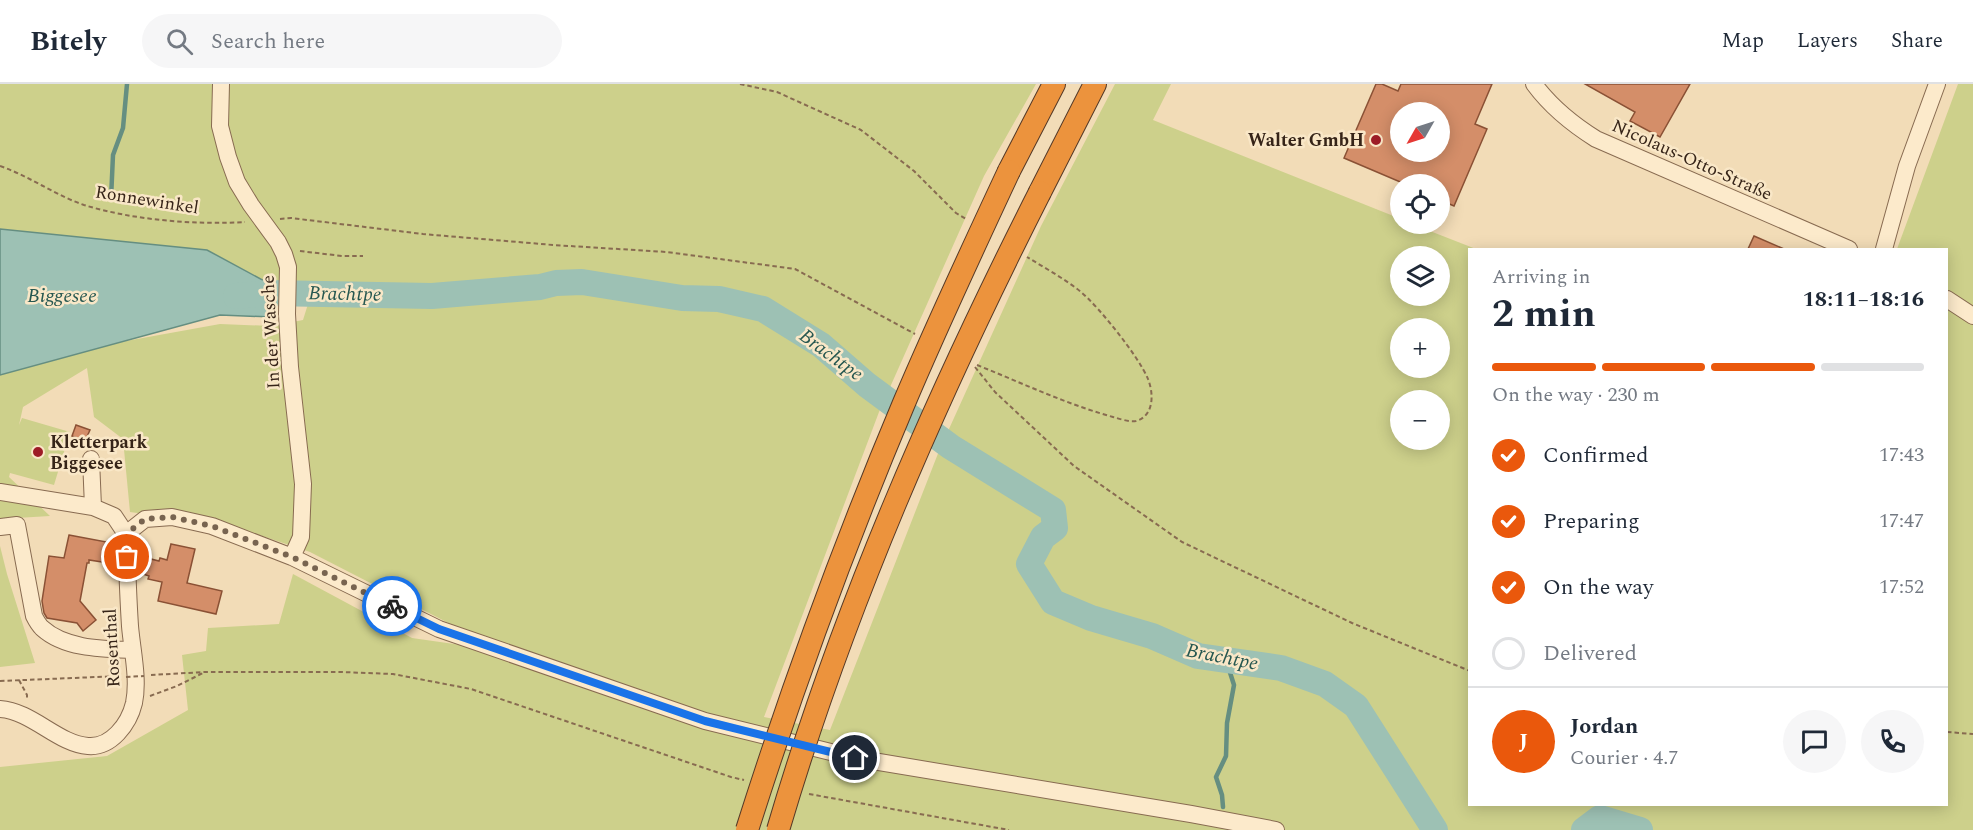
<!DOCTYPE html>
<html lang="en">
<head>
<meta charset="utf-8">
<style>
  :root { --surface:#fff; --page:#f6f6f7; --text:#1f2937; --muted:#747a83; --line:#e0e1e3; --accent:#ea580c }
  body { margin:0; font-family:Spectral,serif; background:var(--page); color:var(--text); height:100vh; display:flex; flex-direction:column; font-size:22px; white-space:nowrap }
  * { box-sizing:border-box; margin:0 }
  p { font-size:20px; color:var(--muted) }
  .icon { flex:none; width:33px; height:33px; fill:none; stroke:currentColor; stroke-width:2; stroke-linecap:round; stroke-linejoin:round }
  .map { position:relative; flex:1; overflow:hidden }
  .side { position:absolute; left:1468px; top:164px; width:480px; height:558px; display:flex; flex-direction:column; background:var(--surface); border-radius:0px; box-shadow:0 3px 15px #0003 }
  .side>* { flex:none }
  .needle { width:39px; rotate:231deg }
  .buttons { position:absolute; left:1390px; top:18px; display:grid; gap:12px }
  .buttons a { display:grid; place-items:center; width:60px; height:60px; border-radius:50%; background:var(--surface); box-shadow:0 3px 15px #0003; font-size:30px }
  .pin { position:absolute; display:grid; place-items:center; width:51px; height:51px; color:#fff; margin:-26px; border:3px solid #fff; border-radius:50%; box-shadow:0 2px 6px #0007 }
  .courier { position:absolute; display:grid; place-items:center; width:60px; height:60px; margin:-30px; border:4px solid #1a73e8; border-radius:50%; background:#fff; color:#222; box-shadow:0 2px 8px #0007 }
  .head em { font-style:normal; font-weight:700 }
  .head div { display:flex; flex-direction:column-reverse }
  .head { display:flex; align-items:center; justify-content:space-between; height:102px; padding:0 24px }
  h1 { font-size:39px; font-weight:700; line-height:45px }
  .bar { display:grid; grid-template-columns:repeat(4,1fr); gap:9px 6px; align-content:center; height:72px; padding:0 24px }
  .bar i { height:8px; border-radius:4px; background:var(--line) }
  .bar .selected { background:var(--accent) }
  .bar p { grid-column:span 4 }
  .line { display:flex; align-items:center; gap:15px; padding:0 24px; border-top:2px solid var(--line) }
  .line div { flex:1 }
  .round { display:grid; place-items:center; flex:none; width:63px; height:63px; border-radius:32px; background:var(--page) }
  ol { padding:0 24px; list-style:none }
  li { display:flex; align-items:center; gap:18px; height:66px }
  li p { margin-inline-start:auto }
  li .icon { padding:6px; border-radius:50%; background:var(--accent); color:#fff; stroke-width:4 }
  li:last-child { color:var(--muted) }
  li i { width:33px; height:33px; border:3px solid var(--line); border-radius:50% }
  header { display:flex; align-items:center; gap:36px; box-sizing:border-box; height:84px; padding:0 30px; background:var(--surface); border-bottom:2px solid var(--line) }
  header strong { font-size:28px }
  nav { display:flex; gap:33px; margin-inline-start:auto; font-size:21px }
  .search { width:420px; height:54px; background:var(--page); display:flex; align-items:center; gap:15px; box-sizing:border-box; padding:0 21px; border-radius:33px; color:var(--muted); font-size:22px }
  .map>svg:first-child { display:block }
  .green { fill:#cdd08b; fill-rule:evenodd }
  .water { fill:#9dc1b4; stroke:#658e81; stroke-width:1.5 }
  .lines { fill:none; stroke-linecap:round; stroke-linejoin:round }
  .stream { stroke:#658e81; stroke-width:4.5 }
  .river { stroke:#9dc1b4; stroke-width:26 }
  .building { fill:#d48e69; stroke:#8a5135; stroke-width:1.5; fill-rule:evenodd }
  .minor-casing { stroke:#886b51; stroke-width:18 }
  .highway-casing { stroke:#553927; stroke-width:24 }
  .path { stroke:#886b51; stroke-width:2; stroke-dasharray:4.5 3; stroke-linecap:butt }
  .minor { stroke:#fceacb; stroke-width:16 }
  .highway { stroke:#ec933d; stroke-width:22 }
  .highway-bridge-casing { stroke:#553927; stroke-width:24; stroke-linecap:butt }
  .path-bridge { stroke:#886b51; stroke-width:2; stroke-dasharray:4.5 3; stroke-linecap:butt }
  .highway-bridge { stroke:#ec933d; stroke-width:22 }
  .done { stroke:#786450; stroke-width:6; stroke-dasharray:0 10.8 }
  .route { stroke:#1a73e8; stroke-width:8 }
  .poi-dot { fill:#9d1c26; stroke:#f9e7c7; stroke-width:2 }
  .labels { text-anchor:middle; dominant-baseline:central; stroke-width:5; stroke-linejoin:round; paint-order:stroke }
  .poi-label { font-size:18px; font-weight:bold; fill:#362418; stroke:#f9e7c7; text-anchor:end }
  .street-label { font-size:18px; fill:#362418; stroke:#f9e7c7 }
  .water-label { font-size:20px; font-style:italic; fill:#265750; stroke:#f9e7c7 }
</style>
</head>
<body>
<header>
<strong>Bitely</strong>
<div class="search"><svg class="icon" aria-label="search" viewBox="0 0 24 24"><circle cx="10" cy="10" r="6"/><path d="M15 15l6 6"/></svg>Search here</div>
<nav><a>Map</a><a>Layers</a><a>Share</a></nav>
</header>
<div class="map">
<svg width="1973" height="746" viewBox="0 0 1973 746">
  <rect width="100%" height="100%" fill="#f2dcb7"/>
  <!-- green -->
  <path class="green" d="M0 0H1036L984 92 879 328 764 633 830 646 939 367 1041 142 1115 0H1171L1153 36 1401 135V140H1412L1476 165H1470V720H1947V165H1897L1958 0H1973V746H0V683L107 672 188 626 182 571 206 567 208 544 279 540 293 490 412 554 503 567 310 468 232 442 130 428 123 355 94 333 87 284 23 323 19 341 22 334 70 348 54 401 10 389 9 393 50 432 0 435V291L115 259 220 240 272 242 303 236 308 220 207 166 0 145ZM1401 172H1440V212H1401ZM1401 244H1440V284H1401ZM1401 316H1440V356H1401Z
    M0 462 7 490 35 579 0 583Z"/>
  <!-- water -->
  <path class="water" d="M0 145 207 166 268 199 272 233 220 231 0 291Z"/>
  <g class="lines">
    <!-- stream -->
    <path class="stream" d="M111 115 113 71 123 44 127 0
      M1223 723 1222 711 1216 693 1226 672 1227 639 1234 601 1226 576"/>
    <!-- river -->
    <path class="river" d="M236 212 269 209 432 212 540 203 556 199 582 198 682 214 719 215 763 225 821 261 867 301 951 363 1053 426 1055 444 1043 453 1029 480 1053 518 1091 534 1152 552 1198 572 1281 584 1325 600 1356 622 1435 746
      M1584 746 1600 734 1640 746"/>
  </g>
  <!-- building -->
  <path class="building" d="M1376 0H1382L1398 7 1401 0H1492L1475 40 1487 45 1454 122 1440 116V100H1405L1344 74ZM1401 28H1440V68H1401Z
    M1585 0H1690L1660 53 1630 37 1635 28Z
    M1754 152 1784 165H1748Z
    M76 341 90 346 85 357 72 352Z
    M69 451 112 459 108 479 89 476V479H87L80 517 96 536 83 547 77 539 47 534 44 529 42 517 49 472 64 474Z
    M171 460 195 465 187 499 222 507 216 530 158 517 162 498 148 495 149 492 143 490 147 474 159 477 160 474 167 476Z"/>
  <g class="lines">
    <defs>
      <path id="minor" d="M221 0 220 42 228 73 237 98 251 121 278 158 284 170 288 183 287 230 290 283 303 400 301 453 292 473
        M1534 0C1551 23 1572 40 1596 55L1849 165
        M1884 165 1907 82 1937 0
        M1947 215 1973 232
        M91 375 93 423
        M0 408 93 423 114 432 126 450
        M0 443 17 441 34 532C36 536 39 541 42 544 65 565 103 565 132 566
        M0 625C32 627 58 660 88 662 111 664 129 640 134 619 139 595 132 566 130 542 128 511 127 481 126 450L145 435 172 433 212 442 292 473 439 545 705 637 855 674 1191 730 1276 746"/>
      <path id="highway" d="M1009 87 1054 0
        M1040 108 1095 0"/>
    </defs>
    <!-- minor casing -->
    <use href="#minor" class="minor-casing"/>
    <!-- highway casing -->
    <use href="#highway" class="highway-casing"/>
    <!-- path -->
    <path class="path" d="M740 0 777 8 861 46 914 87 956 129 966 135
      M0 82C29 92 55 111 84 121 133 136 194 141 245 138
      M280 135 291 134 423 150 553 161 667 168 795 185 915 250
      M300 167 342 172H363
      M977 281C1022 299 1066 320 1113 333 1120 335 1129 338 1136 337 1154 332 1154 310 1148 295 1139 273 1099 223 1081 208 1065 195 1045 184 1027 173
      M975 283 995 308 1074 382 1182 458 1352 539 1470 587
      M151 591 205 588H341L393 590 471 605 731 693 744 696
      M19 596 27 611V615
      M0 597 120 592
      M150 612 177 602 203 589
      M1947 648 1973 650
      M809 710 1009 746"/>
    <!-- minor -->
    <use href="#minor" class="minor"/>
    <!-- highway -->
    <use href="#highway" class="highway"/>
    <defs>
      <path id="highway-bridge" d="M747 746C793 601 845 459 904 319 937 241 973 164 1009 87
        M778 746C843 525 936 313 1040 108"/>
    </defs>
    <!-- highway-bridge casing -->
    <use href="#highway-bridge" class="highway-bridge-casing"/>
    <!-- path-bridge -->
    <path class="path-bridge" d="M126 593 144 592"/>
    <!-- highway-bridge -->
    <use href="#highway-bridge" class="highway-bridge"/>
  </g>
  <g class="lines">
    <!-- done -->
    <path class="done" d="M127 473 126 450 145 435 172 433 212 442 292 473 392 522"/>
    <!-- route -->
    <path class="route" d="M392 522 439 545 705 637 855 674"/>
  </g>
  <!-- markers -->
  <g class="poi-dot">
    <circle cx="1376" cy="56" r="6"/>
    <circle cx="38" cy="368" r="6"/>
  </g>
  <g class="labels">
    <!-- poi labels -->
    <g class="poi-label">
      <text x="1364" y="56">Walter GmbH</text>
      <text x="50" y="358" text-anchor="start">Kletterpark<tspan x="50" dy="21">Biggesee</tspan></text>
    </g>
    <!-- street labels -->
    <g class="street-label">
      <text transform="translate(1692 76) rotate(24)">Nicolaus-Otto-Straße</text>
      <text transform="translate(147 116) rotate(9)">Ronnewinkel</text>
      <text transform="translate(271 248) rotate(-93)">In der Wasche</text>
      <text transform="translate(112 564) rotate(-93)">Rosenthal</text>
    </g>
    <!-- water labels -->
    <g class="water-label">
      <text transform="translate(345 210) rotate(1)">Brachtpe</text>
      <text x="62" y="212">Biggesee</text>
      <text transform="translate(831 271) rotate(36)">Brachtpe</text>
      <text transform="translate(1222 573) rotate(11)">Brachtpe</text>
    </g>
  </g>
</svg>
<div class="buttons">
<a><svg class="needle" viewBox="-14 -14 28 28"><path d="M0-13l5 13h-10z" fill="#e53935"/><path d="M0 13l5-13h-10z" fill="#747a83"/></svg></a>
<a><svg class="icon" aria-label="locate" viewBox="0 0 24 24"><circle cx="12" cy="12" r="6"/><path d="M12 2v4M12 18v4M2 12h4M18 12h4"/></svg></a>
<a><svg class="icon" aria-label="layers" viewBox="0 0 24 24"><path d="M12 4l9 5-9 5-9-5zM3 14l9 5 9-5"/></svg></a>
<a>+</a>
<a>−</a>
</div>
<div class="pin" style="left:127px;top:473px;background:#ea580c"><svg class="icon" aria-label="bag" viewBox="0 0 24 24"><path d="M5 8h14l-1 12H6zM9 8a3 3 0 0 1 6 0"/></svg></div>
<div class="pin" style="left:855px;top:674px;background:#1f2937"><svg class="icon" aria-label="home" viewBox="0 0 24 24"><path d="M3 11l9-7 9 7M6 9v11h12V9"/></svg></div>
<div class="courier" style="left:392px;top:522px"><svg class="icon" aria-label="bike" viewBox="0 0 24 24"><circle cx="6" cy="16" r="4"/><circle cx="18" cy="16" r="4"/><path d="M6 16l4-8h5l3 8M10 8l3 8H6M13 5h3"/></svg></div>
<section class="side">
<div class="head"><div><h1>2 min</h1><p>Arriving in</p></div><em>18:11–18:16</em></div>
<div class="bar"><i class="selected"></i><i class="selected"></i><i class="selected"></i><i></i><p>On the way · 230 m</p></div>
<ol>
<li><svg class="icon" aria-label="check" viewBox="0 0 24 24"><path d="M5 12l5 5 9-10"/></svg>Confirmed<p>17:43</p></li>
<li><svg class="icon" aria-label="check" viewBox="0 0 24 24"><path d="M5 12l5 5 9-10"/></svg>Preparing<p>17:47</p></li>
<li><svg class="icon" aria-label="check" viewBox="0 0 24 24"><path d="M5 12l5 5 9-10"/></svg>On the way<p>17:52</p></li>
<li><i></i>Delivered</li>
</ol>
<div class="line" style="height:108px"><b class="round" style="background:var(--accent);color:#fff">J</b><div><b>Jordan</b><p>Courier · 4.7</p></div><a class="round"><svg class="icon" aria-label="chat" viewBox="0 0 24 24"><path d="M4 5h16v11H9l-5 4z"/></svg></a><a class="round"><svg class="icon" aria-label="phone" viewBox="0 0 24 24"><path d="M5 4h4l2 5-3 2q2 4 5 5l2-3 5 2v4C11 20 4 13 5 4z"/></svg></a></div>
</section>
</div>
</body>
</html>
